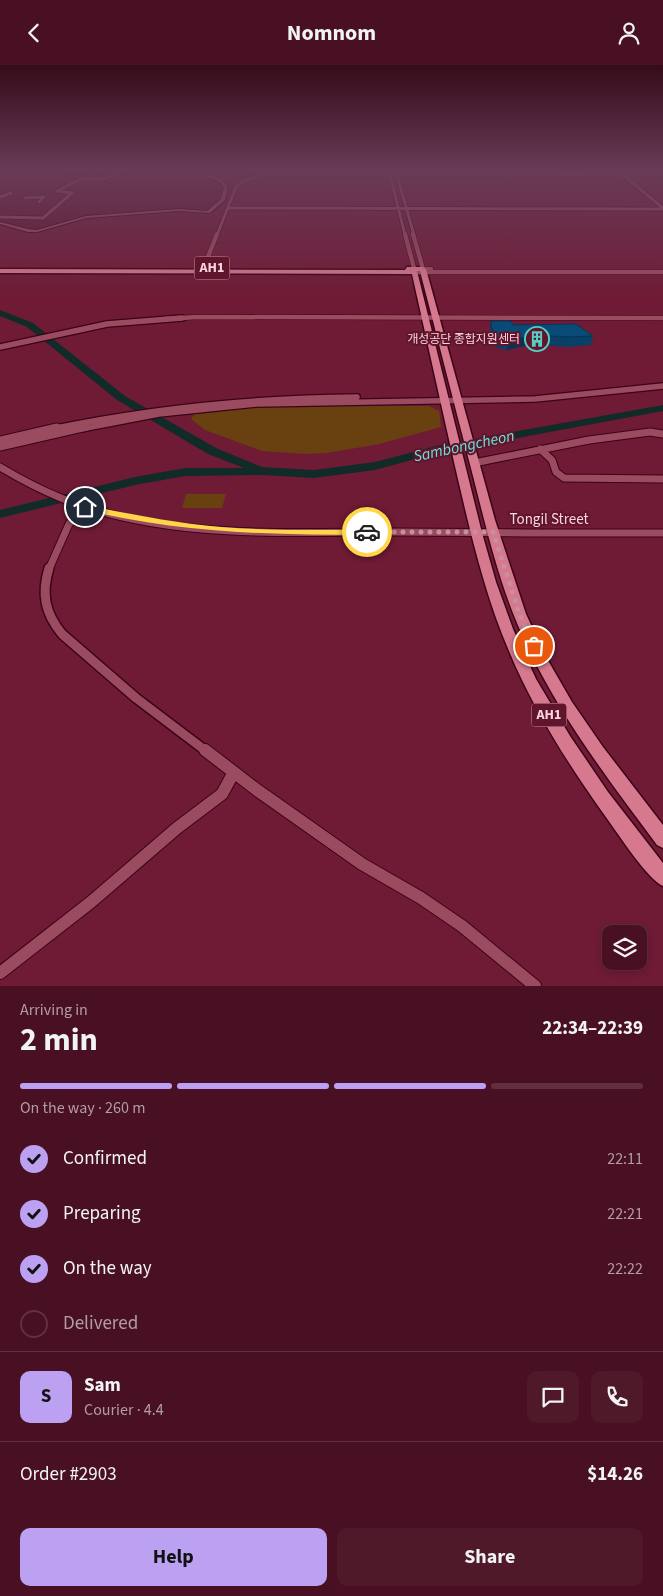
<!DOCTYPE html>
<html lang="en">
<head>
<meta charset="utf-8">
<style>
  :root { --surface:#481022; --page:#4f192a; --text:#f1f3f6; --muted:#b19da5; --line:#603040; --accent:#bca0f2 }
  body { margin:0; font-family:"Source Sans 3","Noto Sans KR",sans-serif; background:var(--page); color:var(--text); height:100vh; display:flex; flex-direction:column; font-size:19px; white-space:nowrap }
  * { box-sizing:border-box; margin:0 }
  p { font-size:16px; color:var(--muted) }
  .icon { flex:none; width:28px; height:28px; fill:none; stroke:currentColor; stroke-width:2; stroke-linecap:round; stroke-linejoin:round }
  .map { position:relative; height:921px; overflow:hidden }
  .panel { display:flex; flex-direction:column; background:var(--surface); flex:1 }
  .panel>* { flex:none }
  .fabs { position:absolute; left:602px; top:860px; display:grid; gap:10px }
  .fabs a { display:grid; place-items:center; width:45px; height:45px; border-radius:10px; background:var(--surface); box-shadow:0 2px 8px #0003,0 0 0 1px var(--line); font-size:25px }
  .pin { position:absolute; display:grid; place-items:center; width:42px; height:42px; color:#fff; margin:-21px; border:2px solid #fff; border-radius:50%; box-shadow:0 1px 5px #0007 }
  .courier { position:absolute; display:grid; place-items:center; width:50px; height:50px; margin:-25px; border:4px solid #ffd54a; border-radius:50%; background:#fff; color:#222; box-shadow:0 1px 6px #0007 }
  .head em { font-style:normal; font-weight:700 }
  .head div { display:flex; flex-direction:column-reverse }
  .head { display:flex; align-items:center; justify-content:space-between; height:85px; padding:0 20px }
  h1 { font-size:32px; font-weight:700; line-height:38px }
  .bar { display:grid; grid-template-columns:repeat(4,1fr); gap:8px 5px; align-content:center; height:60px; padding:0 20px }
  .bar i { height:6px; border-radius:4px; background:var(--line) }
  .bar .current { background:var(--accent) }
  .bar p { grid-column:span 4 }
  .line { display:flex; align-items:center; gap:12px; padding:0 20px; border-top:1px solid var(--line) }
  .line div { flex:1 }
  .round { display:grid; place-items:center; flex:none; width:52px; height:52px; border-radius:10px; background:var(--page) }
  ol { padding:0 20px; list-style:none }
  li { display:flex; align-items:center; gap:15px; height:55px }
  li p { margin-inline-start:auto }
  li .icon { padding:5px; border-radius:50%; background:var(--accent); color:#111; stroke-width:4 }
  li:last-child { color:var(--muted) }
  li i { width:28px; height:28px; border:2px solid var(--line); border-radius:50% }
  .button { display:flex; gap:10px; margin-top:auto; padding:10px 20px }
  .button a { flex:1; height:58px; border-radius:10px; background:var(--accent); color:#111; font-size:20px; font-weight:700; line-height:58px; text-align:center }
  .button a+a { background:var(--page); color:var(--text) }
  header { display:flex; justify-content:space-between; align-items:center; height:65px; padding:0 20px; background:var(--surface); font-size:22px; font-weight:700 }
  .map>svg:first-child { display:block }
  .built { fill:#6f1b35; fill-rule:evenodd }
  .green { fill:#694111 }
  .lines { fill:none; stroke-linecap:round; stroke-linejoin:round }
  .river { fill:#112b28; fill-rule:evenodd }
  .street-far5-casing { stroke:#3b0317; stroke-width:4.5 }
  .street-far4-casing { stroke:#3b0317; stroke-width:5.5 }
  .street-far3-casing { stroke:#3b0317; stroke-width:8 }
  .street-far2-casing { stroke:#3b0317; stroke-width:9 }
  .street-far1-casing { stroke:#3b0317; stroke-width:12 }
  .street-casing { stroke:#3b0317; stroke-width:14 }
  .secondary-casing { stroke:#3b0317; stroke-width:2 }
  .primary-casing { stroke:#3b0317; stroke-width:3 }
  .street-far5 { stroke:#9b4b5f; stroke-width:3 }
  .street-far4 { stroke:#9b4b5f; stroke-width:4.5 }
  .street-far3 { stroke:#9b4b5f; stroke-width:5.5 }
  .street-far2 { stroke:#9b4b5f; stroke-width:7 }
  .street-far1 { stroke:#9b4b5f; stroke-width:9 }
  .street { stroke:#9b4b5f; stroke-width:12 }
  .secondary { fill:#9b4b5f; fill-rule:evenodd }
  .primary { fill:#d7798e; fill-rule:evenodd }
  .wall { fill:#094066 }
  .shaded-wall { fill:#073453 }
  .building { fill:#0a4a77; stroke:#073453 }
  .route { fill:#ffd54a }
  .done { stroke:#c4919e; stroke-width:5; stroke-dasharray:0 9 }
  .labels { text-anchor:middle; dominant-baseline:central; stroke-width:4; stroke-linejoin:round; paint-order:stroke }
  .far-poi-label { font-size:12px; fill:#fad4db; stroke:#60152d; text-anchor:end }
  .shield { fill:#60152d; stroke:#cc9ba7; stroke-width:1 }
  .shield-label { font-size:14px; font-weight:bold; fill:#fad4db }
  .street-label { font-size:15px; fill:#fad4db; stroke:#60152d }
  .water-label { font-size:16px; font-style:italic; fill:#67e6da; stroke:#60152d }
</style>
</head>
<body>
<header><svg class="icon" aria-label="back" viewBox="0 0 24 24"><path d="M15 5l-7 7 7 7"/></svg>Nomnom<svg class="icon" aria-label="person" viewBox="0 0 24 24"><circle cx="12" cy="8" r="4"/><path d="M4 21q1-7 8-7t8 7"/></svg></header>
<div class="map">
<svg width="663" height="921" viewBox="0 0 663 921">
  <rect width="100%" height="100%" fill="#60152d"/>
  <!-- built -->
  <path class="built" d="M412 106H663V921H0V160L24 167H38L86 153 182 145 204 148 215 147 227 133 236 118 259 109 412 108ZM611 869H639V896H611Z"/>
  <!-- green -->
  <path class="green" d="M429 341 439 346 441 362 379 379 327 388 305 389 262 386 205 365 191 354 194 349C271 337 351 340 429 341Z
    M186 429H226L222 443H182Z"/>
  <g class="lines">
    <!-- river -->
    <path class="river" d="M0 245 33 258 125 331 216 383 262 402 314 405 375 397 440 380 663 340V346L441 387 375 405 314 413 263 410 185 411 135 420 0 453V445L135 412 185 403H244L208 389 117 335 27 262 0 251Z"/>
    <defs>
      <path id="street-far5" d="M97 104 117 107
        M47 108 89 104
        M390 110 405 170
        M397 110 414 170
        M623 110 663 143
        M0 132 11 128
        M25 133 44 132 39 137
        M228 143 663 144
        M0 152 43 153 72 128 57 126 81 114H104L125 104
        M217 170 236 122 244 116 261 110H663"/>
      <path id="street-far4" d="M405 169 415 207H663
        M413 169 423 204H431
        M202 207 217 169
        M165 254 197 252 663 253"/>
      <path id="street-far3" d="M0 282 107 259 182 253
        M51 364C152 343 253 333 357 332
        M81 364 159 349 256 339 535 334 663 321"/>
      <path id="street-far2" d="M0 375 57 362
        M0 382 87 362
        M540 384 552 395 556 407 564 413 663 414
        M474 398 589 375 650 367 663 369
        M0 402C20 414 39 424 61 433 165 475 284 467 394 467 484 468 573 468 663 468
        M49 504 69 459 85 442"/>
      <path id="street-far1" d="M49 503C41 529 45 548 62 569L136 633 206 686"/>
      <path id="street" d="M205 685 257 725 362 799 421 833 462 861 535 921
        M0 908 91 837 177 763 222 729 234 707"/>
      <path id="secondary" d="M201 104H205L207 108 222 115 228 122 225 135 210 148 179 146 86 153 37 167H28L0 159V157L28 164 37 165 86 151 179 144 207 146 221 134 224 122 220 117 204 110Z
        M553 104H557L560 107 663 108V110L559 109Z"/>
      <path id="primary" d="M407 202H423L426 204 495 455 526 549 546 592 572 637 603 682 663 760V783L657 780C608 714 558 649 524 574 500 522 487 466 473 411 455 343 438 274 420 206H417L482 468 496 517 513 564 536 614 570 671 608 727 663 798V821C648 815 619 770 608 755 570 702 534 646 509 586 483 525 469 461 454 397 440 334 426 272 412 209L0 208V204L405 205Z"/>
    </defs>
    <!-- street-far5 casing -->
    <use href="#street-far5" class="street-far5-casing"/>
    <!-- street-far4 casing -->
    <use href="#street-far4" class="street-far4-casing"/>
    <!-- street-far3 casing -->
    <use href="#street-far3" class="street-far3-casing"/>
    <!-- street-far2 casing -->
    <use href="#street-far2" class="street-far2-casing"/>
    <!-- street-far1 casing -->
    <use href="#street-far1" class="street-far1-casing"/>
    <!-- street casing -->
    <use href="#street" class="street-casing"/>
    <!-- secondary casing -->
    <use href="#secondary" class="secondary-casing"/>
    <!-- primary casing -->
    <use href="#primary" class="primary-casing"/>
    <!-- street-far5 -->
    <use href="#street-far5" class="street-far5"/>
    <!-- street-far4 -->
    <use href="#street-far4" class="street-far4"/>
    <!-- street-far3 -->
    <use href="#street-far3" class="street-far3"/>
    <!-- street-far2 -->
    <use href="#street-far2" class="street-far2"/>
    <!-- street-far1 -->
    <use href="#street-far1" class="street-far1"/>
    <!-- street -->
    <use href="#street" class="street"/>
    <!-- secondary -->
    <use href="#secondary" class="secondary"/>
    <!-- primary -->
    <use href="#primary" class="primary"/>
  </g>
  <!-- wall -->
  <path class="wall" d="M491 256 513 260 593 271 591 280 567 282 532 279 507 285 495 282 489 269Z"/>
  <!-- shaded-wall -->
  <path class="shaded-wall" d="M534 270 532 279 507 285 509 276Z"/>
  <!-- building -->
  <path class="building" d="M491 256H511L513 260 576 259 593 271 569 272 534 270 509 276 497 272 490 260H492Z"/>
  <!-- sky -->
  <linearGradient id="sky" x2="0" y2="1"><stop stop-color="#350c19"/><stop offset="0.45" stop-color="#693b57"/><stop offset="1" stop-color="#693b57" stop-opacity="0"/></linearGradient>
  <rect width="663" height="233" fill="url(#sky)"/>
  <!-- route -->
  <path class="route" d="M85 440C130 449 175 458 221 462 270 466 319 465 367 465L371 467 367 470C270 470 177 468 82 444V441Z"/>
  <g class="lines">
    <!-- done -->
    <path class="done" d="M367 467H493L519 548 534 581"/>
  </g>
  <!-- icons -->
  <defs>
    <symbol id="building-ring" viewBox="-11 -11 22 22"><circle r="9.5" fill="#60152d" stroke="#57cec2" stroke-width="1.5"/><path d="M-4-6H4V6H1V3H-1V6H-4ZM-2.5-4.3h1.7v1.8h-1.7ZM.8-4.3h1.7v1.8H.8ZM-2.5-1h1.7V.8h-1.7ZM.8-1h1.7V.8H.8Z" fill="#57cec2"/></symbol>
  </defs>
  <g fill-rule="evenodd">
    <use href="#building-ring" x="523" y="260" width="28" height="28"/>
  </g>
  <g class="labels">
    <!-- far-poi labels -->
    <g class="far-poi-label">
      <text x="520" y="274">개성공단 종합지원센터</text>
    </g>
    <!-- shield labels -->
    <g class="shield">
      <rect x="194.5" y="191.5" width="35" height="23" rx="4"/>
      <rect x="531.5" y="638.5" width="35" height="23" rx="4"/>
    </g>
    <g class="shield-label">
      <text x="212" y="203">AH1</text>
      <text x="549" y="650">AH1</text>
    </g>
    <!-- street labels -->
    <g class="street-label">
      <text x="549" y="454">Tongil Street</text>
    </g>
    <!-- water labels -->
    <g class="water-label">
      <text transform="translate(464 381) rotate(-12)">Sambongcheon</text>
    </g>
  </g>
</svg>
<div class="fabs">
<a><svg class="icon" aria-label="layers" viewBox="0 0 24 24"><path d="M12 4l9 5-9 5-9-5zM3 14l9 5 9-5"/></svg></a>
</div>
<div class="pin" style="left:534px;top:581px;background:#ea580c"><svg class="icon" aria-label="bag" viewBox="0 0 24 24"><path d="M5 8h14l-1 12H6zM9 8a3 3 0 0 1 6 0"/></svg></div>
<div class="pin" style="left:85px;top:442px;background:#1f2937"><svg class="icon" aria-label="home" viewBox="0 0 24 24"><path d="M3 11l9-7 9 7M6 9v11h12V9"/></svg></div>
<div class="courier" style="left:367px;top:467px"><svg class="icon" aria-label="car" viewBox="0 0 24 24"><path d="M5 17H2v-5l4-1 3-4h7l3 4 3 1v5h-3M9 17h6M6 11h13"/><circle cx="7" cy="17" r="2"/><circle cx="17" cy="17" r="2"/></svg></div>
</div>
<section class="panel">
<div class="head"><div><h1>2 min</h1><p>Arriving in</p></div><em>22:34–22:39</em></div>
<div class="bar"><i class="current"></i><i class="current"></i><i class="current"></i><i></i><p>On the way · 260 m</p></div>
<ol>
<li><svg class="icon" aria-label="check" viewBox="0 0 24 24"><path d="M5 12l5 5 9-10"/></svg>Confirmed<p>22:11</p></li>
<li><svg class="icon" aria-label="check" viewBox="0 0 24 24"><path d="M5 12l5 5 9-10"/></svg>Preparing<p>22:21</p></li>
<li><svg class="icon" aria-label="check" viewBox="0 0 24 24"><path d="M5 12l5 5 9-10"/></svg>On the way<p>22:22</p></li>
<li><i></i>Delivered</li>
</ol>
<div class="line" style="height:90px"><b class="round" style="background:var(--accent);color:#111">S</b><div><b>Sam</b><p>Courier · 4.4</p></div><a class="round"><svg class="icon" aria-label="chat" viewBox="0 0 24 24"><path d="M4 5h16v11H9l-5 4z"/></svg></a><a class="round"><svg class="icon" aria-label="phone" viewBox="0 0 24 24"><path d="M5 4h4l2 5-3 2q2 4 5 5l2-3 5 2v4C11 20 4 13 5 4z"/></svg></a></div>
<div class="line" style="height:65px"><div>Order #2903</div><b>$14.26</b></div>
<div class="button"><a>Help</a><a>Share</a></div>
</section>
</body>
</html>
